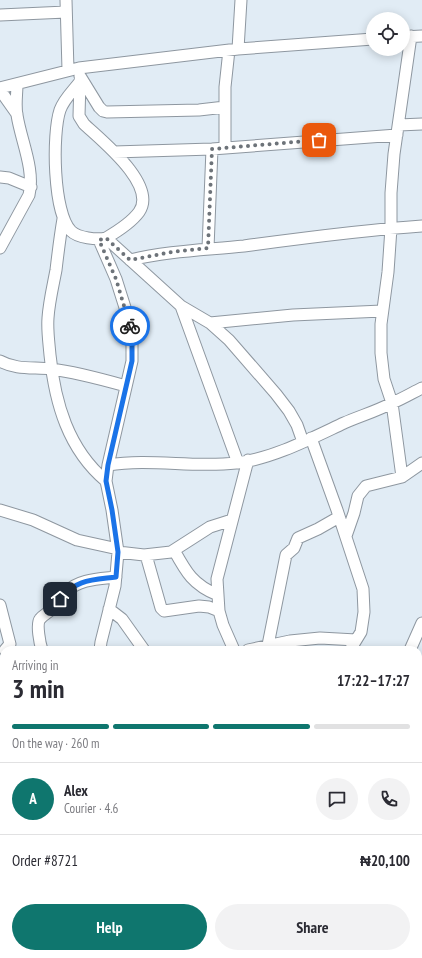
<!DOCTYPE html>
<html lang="en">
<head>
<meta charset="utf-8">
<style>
  :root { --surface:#fff; --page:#f2f2f3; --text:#2b2b33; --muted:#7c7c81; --line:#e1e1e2; --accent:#0f766e }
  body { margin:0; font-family:"PT Sans Narrow",sans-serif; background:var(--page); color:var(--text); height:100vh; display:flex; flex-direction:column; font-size:15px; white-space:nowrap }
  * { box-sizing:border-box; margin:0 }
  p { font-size:13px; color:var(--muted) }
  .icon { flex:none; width:22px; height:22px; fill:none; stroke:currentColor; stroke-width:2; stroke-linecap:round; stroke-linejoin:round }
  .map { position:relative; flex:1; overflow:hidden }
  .side { position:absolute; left:0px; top:646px; width:422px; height:312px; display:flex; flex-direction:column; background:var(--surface); border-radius:12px 12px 0 0; box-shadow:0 2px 10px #0003 }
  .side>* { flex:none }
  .tools { position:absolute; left:366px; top:12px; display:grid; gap:8px }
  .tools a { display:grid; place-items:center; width:44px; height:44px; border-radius:50%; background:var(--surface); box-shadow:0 2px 10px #0003; font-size:20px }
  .pin { position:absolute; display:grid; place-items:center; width:34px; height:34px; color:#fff; margin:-17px; border-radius:8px; box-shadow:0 2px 6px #0006 }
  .courier { position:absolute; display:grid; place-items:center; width:40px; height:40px; margin:-20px; border:3px solid #1a73e8; border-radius:50%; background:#fff; color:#222; box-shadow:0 1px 5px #0007 }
  .head em { font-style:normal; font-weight:700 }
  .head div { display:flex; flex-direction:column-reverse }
  .head { display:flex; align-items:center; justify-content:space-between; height:68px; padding:0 12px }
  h1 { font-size:26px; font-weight:700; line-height:30px }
  .bar { display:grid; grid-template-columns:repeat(4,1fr); gap:6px 4px; align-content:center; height:48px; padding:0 12px }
  .bar i { height:5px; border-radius:3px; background:var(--line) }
  .bar .on { background:var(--accent) }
  .bar p { grid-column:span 4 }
  .line { display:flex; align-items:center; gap:10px; padding:0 12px; border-top:1px solid var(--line) }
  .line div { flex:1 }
  .round { display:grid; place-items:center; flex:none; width:42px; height:42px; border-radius:21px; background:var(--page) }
  .primary-button { display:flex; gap:8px; margin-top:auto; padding:8px 12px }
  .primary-button a { flex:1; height:46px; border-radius:24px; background:var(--accent); color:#fff; font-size:16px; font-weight:700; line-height:46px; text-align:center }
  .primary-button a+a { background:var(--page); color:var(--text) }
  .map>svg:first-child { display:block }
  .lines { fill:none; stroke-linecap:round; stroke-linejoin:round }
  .minor-casing { stroke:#8e97a0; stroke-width:13 }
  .minor { stroke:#fff; stroke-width:11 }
  .done { stroke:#6d7379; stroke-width:4; stroke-dasharray:0 7.2 }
  .route { stroke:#1a73e8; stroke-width:5 }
</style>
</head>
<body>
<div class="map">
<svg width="422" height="958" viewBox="0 0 422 958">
  <rect width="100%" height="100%" fill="#e1ecf5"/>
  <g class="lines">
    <defs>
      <path id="minor" d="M66 0 68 70
        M0 15 66 12
        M403 37 422 36
        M238 49 241 0
        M80 76 99 107 103 111 107 112 199 110 225 107
        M80 80 79 116 84 124C101 140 158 185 139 212 131 223 118 231 106 238
        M79 83C72 92 64 99 60 110 52 134 53 213 71 231 78 238 97 240 106 238L181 306 210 323 229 340 276 394 289 411 297 425 303 442
        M0 88 79 68 238 49 373 39
        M0 90 17 114
        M399 125 422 124
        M225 147V87L229 50
        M114 152 212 149 397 135
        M0 177 9 178 31 187
        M63 219C60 236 58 253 56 270 53 286 49 302 48 318 47 330 49 343 50 355 55 403 68 449 106 481
        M99 240 116 279 128 317 132 338V361L108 465 106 481 112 510 118 552 115 586 101 642 100 650
        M0 248 29 195C35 169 21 141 17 115 15 105 17 94 17 84
        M208 248 212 149
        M130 260C168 251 206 250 244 246 303 238 362 230 422 226
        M181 306 238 463
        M210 323 293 315 382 311
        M0 361C16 370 33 367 51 369 76 372 101 379 126 386
        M311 438 337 510 363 589 364 612 361 632 350 650
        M108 465C150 458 193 468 236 463 272 459 312 438 344 423 360 416 377 411 392 403 402 399 412 393 422 388
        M402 477 392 403 384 379 381 353V324L388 272 391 228V193L394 154 411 36
        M0 510 33 520 77 540 118 549
        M346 536 354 513 358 496 366 486 402 477 422 463
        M174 550C186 572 193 585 218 595
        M118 552 144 555 171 552 210 527 232 520
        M146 555 161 608 164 611 199 606 209 607 219 611
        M0 605 10 644 5 650
        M109 609 122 619 144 650
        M42 650C40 644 36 624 40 619 43 615 48 613 52 609 56 603 60 597 66 592 79 579 98 579 116 577
        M234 650 223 625 219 611 217 579 248 460
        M248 650 290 641 320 638 356 640
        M267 650 286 555 294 548 298 538 318 529 339 517
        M410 650 422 623
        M0 666 4 681
        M418 705H422
        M0 865 4 872
        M418 915 422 914
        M51 954 53 958
        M105 954 108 958
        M359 954V958
        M95 958 97 954
        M282 958 284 954"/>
    </defs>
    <!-- minor casing -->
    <use href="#minor" class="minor-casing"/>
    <!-- minor -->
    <use href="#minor" class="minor"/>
  </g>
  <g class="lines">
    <!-- done -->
    <path class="done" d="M130 326 116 279 99 240 106 238 130 260 172 252 208 248 212 149 319 140"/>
    <!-- route -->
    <path class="route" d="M60 599C76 579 93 580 116 577L118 552 112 510 106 481 108 465 132 361V338L130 326"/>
  </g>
</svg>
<div class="tools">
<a><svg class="icon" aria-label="locate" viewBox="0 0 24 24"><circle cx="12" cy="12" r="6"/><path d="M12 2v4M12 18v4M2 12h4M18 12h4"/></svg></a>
</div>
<div class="pin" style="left:319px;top:140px;background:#ea580c"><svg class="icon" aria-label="bag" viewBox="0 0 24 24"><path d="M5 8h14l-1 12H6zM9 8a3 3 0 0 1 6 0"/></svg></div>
<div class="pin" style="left:60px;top:599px;background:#1f2937"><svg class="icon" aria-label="home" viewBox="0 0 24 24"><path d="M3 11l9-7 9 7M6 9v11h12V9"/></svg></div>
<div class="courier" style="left:130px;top:326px"><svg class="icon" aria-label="bike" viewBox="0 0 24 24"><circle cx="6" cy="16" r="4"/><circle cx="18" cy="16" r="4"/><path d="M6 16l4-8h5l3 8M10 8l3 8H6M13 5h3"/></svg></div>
<section class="side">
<div class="head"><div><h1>3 min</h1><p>Arriving in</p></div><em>17:22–17:27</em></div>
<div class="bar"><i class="on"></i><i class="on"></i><i class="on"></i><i></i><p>On the way · 260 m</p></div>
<div class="line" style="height:72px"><b class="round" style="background:var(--accent);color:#fff">A</b><div><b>Alex</b><p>Courier · 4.6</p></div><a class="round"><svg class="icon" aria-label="chat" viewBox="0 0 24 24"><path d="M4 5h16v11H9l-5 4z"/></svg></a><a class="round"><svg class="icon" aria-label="phone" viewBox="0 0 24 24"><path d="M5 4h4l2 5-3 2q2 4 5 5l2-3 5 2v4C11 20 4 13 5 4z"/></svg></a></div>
<div class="line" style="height:52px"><div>Order #8721</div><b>₦20,100</b></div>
<div class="primary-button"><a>Help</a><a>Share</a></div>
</section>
</div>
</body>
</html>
